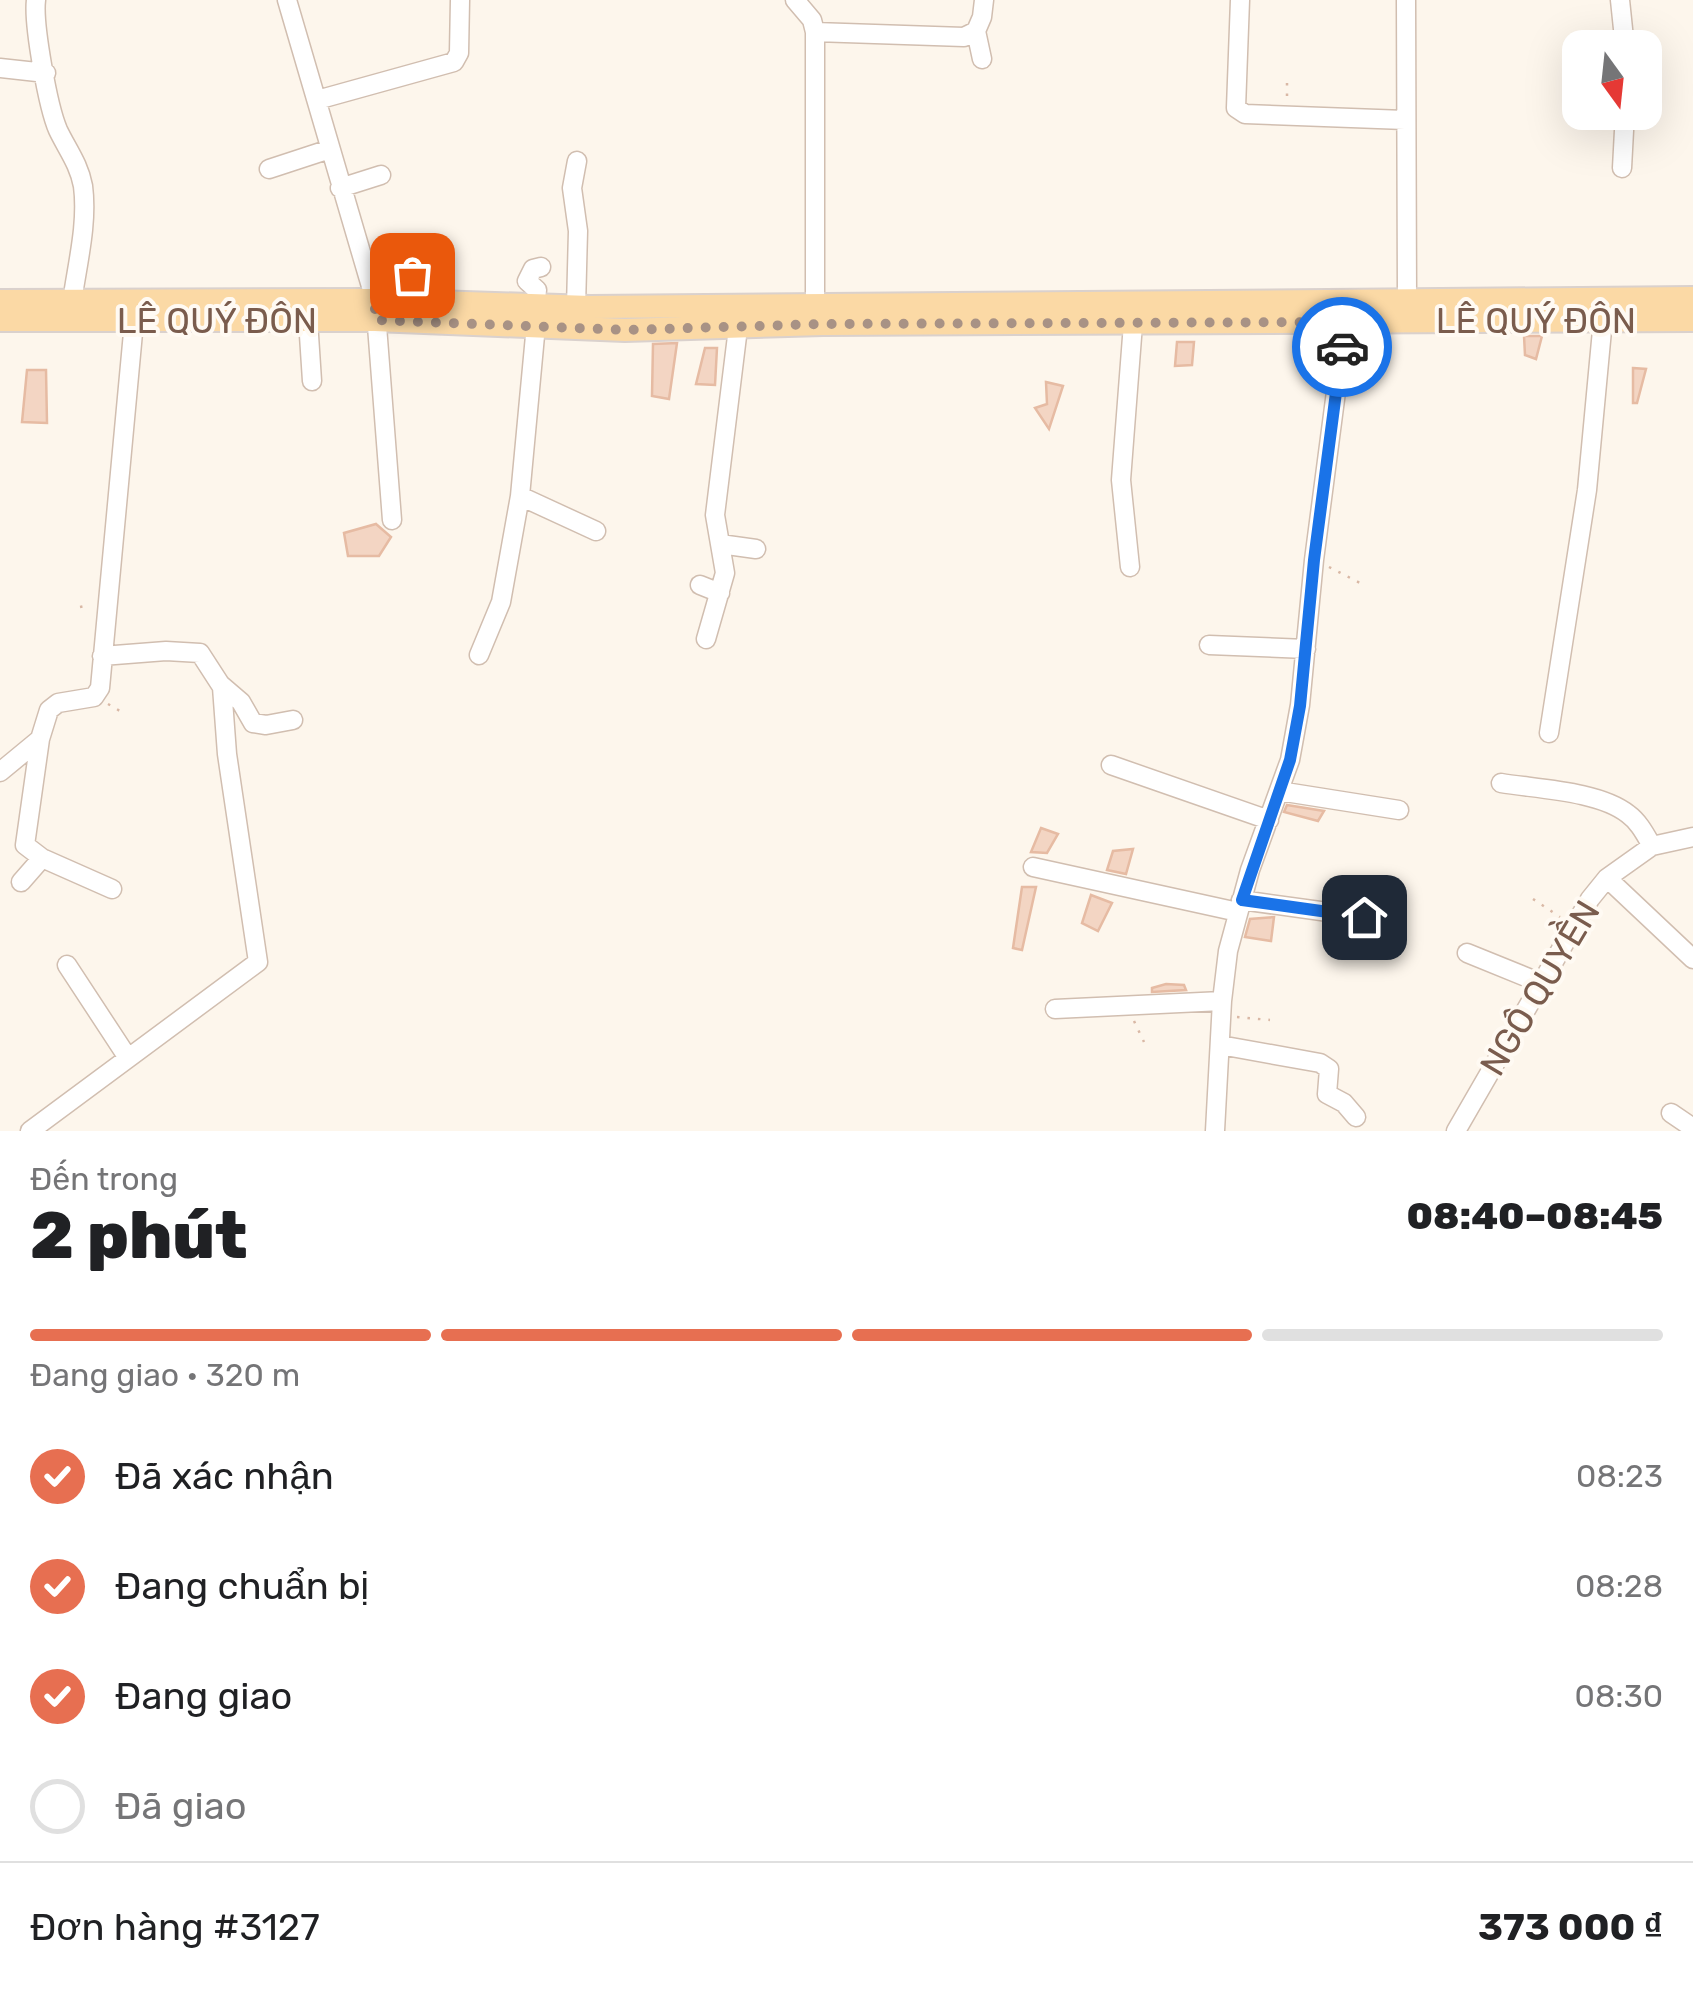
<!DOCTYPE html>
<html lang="vi">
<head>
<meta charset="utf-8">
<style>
  :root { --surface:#fff; --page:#f2f2f2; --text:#202124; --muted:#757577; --line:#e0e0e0; --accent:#e76f51 }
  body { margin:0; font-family:Rubik,sans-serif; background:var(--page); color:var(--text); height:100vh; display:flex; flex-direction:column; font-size:38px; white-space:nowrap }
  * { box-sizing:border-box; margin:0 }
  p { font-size:32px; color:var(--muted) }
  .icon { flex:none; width:55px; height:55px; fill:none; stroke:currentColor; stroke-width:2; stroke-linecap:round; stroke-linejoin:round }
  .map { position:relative; height:1131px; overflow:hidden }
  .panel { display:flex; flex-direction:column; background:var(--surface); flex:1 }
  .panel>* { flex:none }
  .needle { width:65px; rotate:165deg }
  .controls { position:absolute; left:1562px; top:30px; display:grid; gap:20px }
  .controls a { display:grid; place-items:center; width:100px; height:100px; border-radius:20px; background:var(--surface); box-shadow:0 10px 40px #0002; font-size:50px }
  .pin { position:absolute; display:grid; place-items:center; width:85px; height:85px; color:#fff; margin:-42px; border-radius:20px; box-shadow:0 5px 15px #0006 }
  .courier { position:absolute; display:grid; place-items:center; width:100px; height:100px; margin:-50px; border:8px solid #1a73e8; border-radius:50%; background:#fff; color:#222; box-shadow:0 2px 12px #0007 }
  .summary em { font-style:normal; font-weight:800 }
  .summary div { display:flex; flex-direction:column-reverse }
  .summary { display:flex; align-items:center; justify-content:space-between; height:170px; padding:0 30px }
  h1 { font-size:65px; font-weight:800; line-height:75px }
  .bar { display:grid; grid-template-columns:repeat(4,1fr); gap:15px 10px; align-content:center; height:120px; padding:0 30px }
  .bar i { height:12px; border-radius:8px; background:var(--line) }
  .bar .current { background:var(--accent) }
  .bar p { grid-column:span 4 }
  .line { display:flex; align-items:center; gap:25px; padding:0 30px; border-top:2px solid var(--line) }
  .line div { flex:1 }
  ol { padding:0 30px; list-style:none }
  li { display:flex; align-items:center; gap:30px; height:110px }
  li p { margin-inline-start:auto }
  li .icon { padding:10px; border-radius:50%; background:var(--accent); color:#fff; stroke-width:4 }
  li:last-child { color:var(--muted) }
  li i { width:55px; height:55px; border:5px solid var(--line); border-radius:50% }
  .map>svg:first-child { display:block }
  .building { fill:#f3d5c3; stroke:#e6bba3; stroke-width:2.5 }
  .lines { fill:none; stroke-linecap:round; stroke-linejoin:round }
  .minor-casing { stroke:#d1beb0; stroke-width:21 }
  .major-casing { stroke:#dad1cd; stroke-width:26 }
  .path { stroke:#d9b8a5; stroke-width:2.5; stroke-dasharray:2.5 8; stroke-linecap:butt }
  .minor { stroke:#fff; stroke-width:18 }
  .major { stroke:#fbd9a5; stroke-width:22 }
  .done { stroke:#a89285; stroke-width:10; stroke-dasharray:0 18 }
  .route { stroke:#1a73e8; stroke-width:12 }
  .labels { text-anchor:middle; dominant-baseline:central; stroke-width:8; stroke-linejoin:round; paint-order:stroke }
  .street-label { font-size:35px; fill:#7a5c4d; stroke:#fffaf3 }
</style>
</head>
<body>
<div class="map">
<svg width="1693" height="1131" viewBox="0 0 1693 1131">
  <rect width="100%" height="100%" fill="#fdf6ec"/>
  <!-- building -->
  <path class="building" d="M1524 336H1542L1536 359 1525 355Z
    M1177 342H1194L1192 365 1175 366Z
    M677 343 669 399 652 396 653 344Z
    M705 348H717L715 385 696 384Z
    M1633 368 1646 369 1637 403H1633Z
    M27 370H46L47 423 22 422Z
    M1046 382 1063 386 1049 429 1035 408 1047 404Z
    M376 524 391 537 379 556H348L344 533Z
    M1287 805 1324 811 1318 821 1284 812Z
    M1041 828 1058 834 1047 853 1031 852Z
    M1133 849 1126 874 1107 870 1113 851Z
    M1022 887H1036L1022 950 1013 948Z
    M1091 895 1112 903 1098 931 1082 923Z
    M1274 917 1271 941 1245 937 1250 919Z
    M1166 984 1184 985 1186 990 1152 992V988Z"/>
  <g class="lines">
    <defs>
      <path id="minor" d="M36 0C33 24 48 107 58 130 67 149 79 164 83 186 88 224 77 265 72 302
        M287 0 375 300 392 520
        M795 0 812 20 815 32V303
        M1240 0 1236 108 1245 114 1405 120
        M1406 0 1407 300
        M1620 0 1625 48
        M815 32 964 37 976 31
        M982 59 976 31 982 17 984 0
        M0 68 46 73
        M317 100 454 62 459 53 460 0
        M1622 168 1625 112
        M269 169 330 149
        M340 188 381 175
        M411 302 414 248
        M535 305 537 290 527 281 533 269 541 267
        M576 307 578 231 572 188 577 161
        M308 320 312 381
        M520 496 596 531
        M720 544 756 549
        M1130 567 1121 480 1133 324
        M700 585 720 593
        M706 639 725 573 715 515 738 328
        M1209 645 1306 649
        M479 655 501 602 520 496 536 325
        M220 684 241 702 253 723 266 725 293 720
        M1549 733 1587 490 1604 309
        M40 739 25 845 42 858 112 889
        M1111 765 1269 820
        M0 772 40 739 49 710 58 703 94 697 100 688 134 322
        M1501 783C1537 789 1599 791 1628 814 1639 822 1645 834 1652 846
        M1279 791 1399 810
        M1033 867 1238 912
        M1607 878 1693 959
        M21 882 42 858
        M1241 900 1364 917
        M1467 953 1541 983
        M67 965 128 1058
        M1055 1009 1222 1001
        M1220 1045 1320 1063 1329 1069 1327 1094 1344 1103 1356 1117
        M1671 1113 1693 1128
        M30 1131 258 962 227 754 222 687 200 653 166 651 102 656
        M1215 1131 1222 1001 1228 951 1250 870 1290 760 1300 705 1314 560 1345 323
        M1456 1131 1590 899 1607 878 1652 846 1693 837"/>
      <path id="major" d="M0 301 375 300 590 307 1693 298
        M0 320H375L625 330 823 324 1693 320"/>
    </defs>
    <!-- minor casing -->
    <use href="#minor" class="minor-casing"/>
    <!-- major casing -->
    <use href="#major" class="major-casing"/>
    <!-- path -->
    <path class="path" d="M1287 83V99
      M1329 567 1364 585
      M80 607 90 605
      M108 704 120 711
      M1533 899 1560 917
      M1237 1017 1270 1020
      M1134 1021 1144 1042"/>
    <!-- minor -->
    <use href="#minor" class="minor"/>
    <!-- major -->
    <use href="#major" class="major"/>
  </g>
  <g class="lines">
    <!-- done -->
    <path class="done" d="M412 275 411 302 375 300V320L626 330 823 324 1345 322 1342 347"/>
    <!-- route -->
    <path class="route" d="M1342 347 1314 560 1300 706 1290 760 1242 900 1364 917"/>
  </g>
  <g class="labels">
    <!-- street labels -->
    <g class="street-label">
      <text x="217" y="321">LÊ QUÝ ĐÔN</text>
      <text x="1536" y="321">LÊ QUÝ ĐÔN</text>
      <text transform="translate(1540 988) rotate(-59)">NGÔ QUYỀN</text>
    </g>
  </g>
</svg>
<div class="controls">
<a><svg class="needle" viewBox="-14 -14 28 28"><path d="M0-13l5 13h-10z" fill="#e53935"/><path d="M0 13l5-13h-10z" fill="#757577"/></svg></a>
</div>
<div class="pin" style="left:412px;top:275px;background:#ea580c"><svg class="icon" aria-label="bag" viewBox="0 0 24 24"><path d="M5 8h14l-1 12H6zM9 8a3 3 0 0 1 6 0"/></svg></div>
<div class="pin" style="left:1364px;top:917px;background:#1f2937"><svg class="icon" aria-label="home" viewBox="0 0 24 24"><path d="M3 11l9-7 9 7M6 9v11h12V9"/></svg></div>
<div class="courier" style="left:1342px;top:347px"><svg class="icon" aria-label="car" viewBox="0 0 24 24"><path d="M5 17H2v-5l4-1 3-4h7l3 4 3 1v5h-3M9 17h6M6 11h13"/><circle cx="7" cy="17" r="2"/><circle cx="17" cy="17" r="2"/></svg></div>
</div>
<section class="panel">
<div class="summary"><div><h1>2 phút</h1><p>Đến trong</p></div><em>08:40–08:45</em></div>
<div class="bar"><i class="current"></i><i class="current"></i><i class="current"></i><i></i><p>Đang giao · 320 m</p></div>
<ol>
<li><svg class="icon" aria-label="check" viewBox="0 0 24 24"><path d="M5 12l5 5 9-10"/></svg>Đã xác nhận<p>08:23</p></li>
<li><svg class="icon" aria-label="check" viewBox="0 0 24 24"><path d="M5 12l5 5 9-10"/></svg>Đang chuẩn bị<p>08:28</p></li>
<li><svg class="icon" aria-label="check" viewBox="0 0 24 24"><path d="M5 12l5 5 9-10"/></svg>Đang giao<p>08:30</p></li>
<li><i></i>Đã giao</li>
</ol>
<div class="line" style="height:130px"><div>Đơn hàng #3127</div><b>373 000 ₫</b></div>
</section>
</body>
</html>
